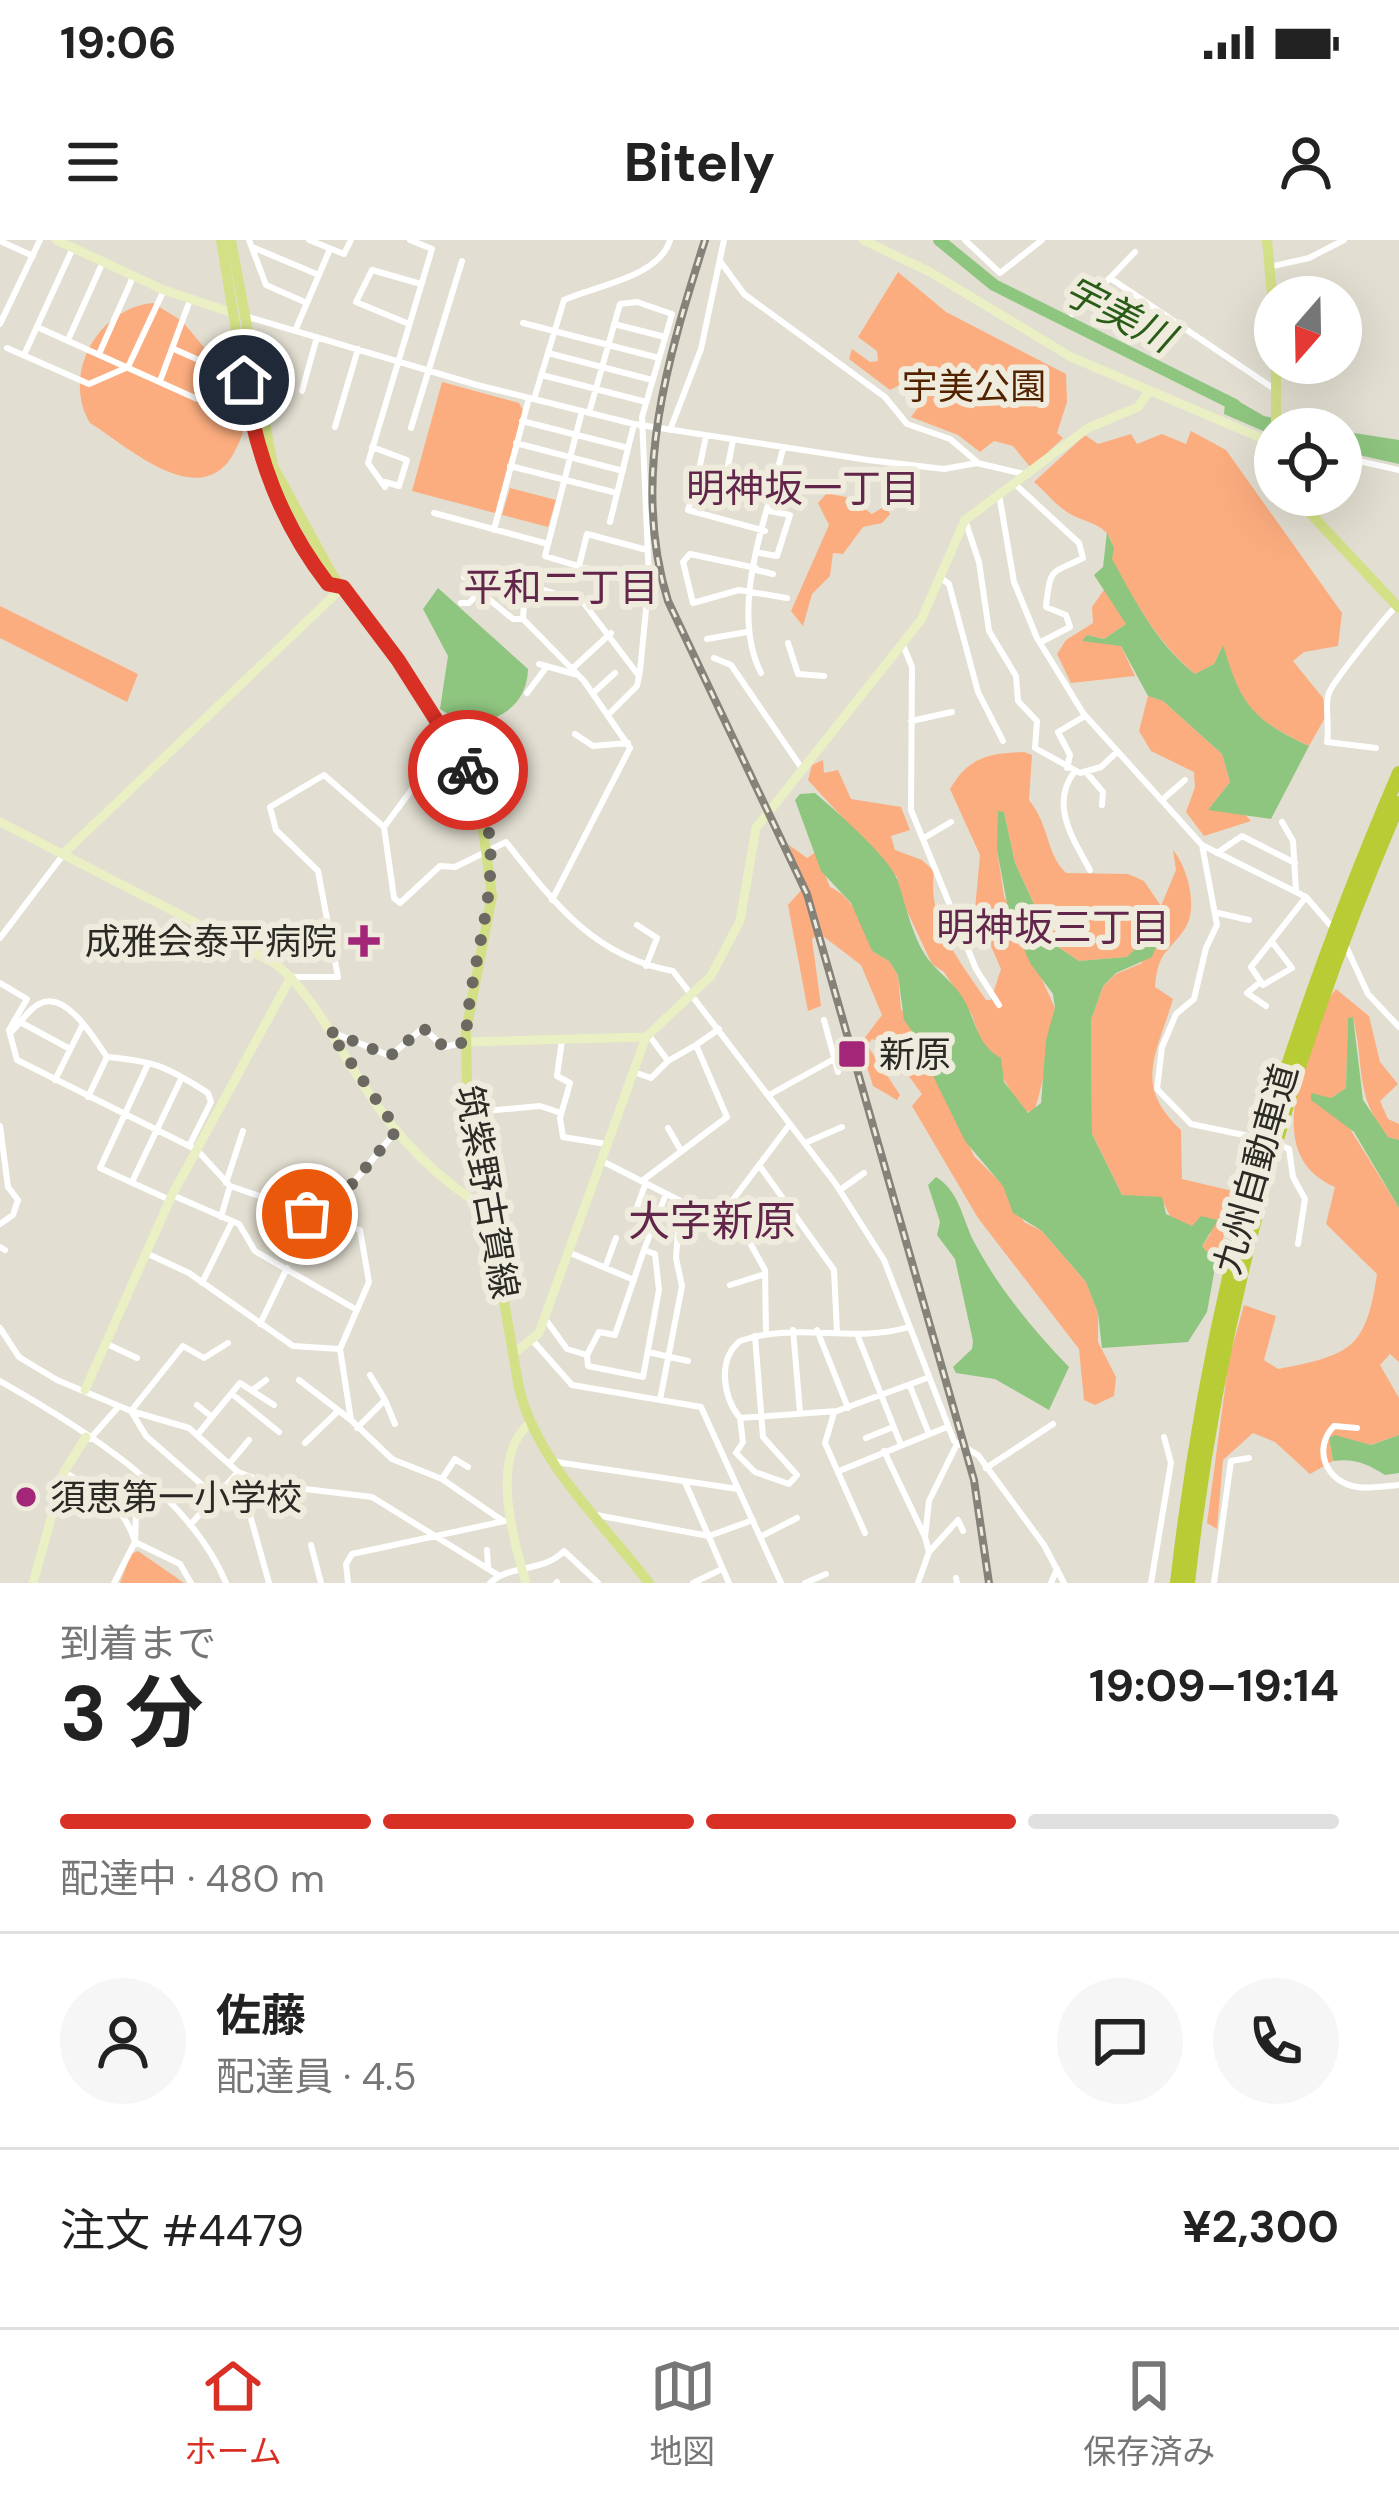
<!DOCTYPE html>
<html lang="ja">
<head>
<meta charset="utf-8">
<style>
  :root { --surface:#fff; --page:#f6f6f6; --text:#222; --muted:#767676; --line:#e0e0e0; --accent:#d93025 }
  body { margin:0; font-family:"DM Sans","Noto Sans JP",sans-serif; background:var(--page); color:var(--text); height:100vh; display:flex; flex-direction:column; font-size:45px; white-space:nowrap }
  * { box-sizing:border-box; margin:0 }
  p { font-size:39px; color:var(--muted) }
  .icon { flex:none; width:66px; height:66px; fill:none; stroke:currentColor; stroke-width:2; stroke-linecap:round; stroke-linejoin:round }
  .map { position:relative; height:1343px; overflow:hidden }
  .panel { display:flex; flex-direction:column; background:var(--surface); flex:1 }
  .panel>* { flex:none }
  .needle { width:78px; rotate:200deg }
  .buttons { position:absolute; left:1254px; top:36px; display:grid; gap:24px }
  .buttons a { display:grid; place-items:center; width:108px; height:108px; border-radius:50%; background:var(--surface); box-shadow:0 12px 48px #0002; font-size:60px }
  .pin { position:absolute; display:grid; place-items:center; width:102px; height:102px; color:#fff; margin:-51px; border:6px solid #fff; border-radius:50%; box-shadow:0 3px 12px #0007 }
  .courier { position:absolute; display:grid; place-items:center; width:120px; height:120px; margin:-60px; border:9px solid #d93025; border-radius:50%; background:#fff; color:#222; box-shadow:0 3px 15px #0007 }
  .summary em { font-style:normal; font-weight:700 }
  .summary div { display:flex; flex-direction:column-reverse }
  .summary { display:flex; align-items:center; justify-content:space-between; height:204px; padding:0 60px }
  h1 { font-size:78px; font-weight:700; line-height:90px }
  .bar { display:grid; grid-template-columns:repeat(4,1fr); gap:18px 12px; align-content:center; height:144px; padding:0 60px }
  .bar i { height:15px; border-radius:9px; background:var(--line) }
  .bar .active { background:var(--accent) }
  .bar p { grid-column:span 4 }
  .line { display:flex; align-items:center; gap:30px; padding:0 60px; border-top:3px solid var(--line) }
  .line div { flex:1 }
  .round { display:grid; place-items:center; flex:none; width:126px; height:126px; border-radius:63px; background:var(--page) }
  .status { display:flex; justify-content:space-between; align-items:center; height:84px; padding:0 60px; background:var(--surface); direction:ltr }
  .status svg { height:33px; fill:currentColor }
  header { display:flex; justify-content:space-between; align-items:center; height:156px; padding:0 60px; background:var(--surface); font-size:54px; font-weight:700 }
  .dock { display:flex; justify-content:space-around; align-items:center; height:168px; border-top:3px solid var(--line); background:var(--surface); font-size:33px; color:var(--muted) }
  .dock a { display:grid; justify-items:center; gap:6px }
  .dock .active { color:var(--accent) }
  .map>svg:first-child { display:block }
  .green { fill:#fcad7f }
  .water { fill:#8ec57f }
  .lines { fill:none; stroke-linecap:round; stroke-linejoin:round }
  .river { stroke:#8ec57f; stroke-width:12 }
  .street { stroke:#fff; stroke-width:6 }
  .secondary { stroke:#eaf0c3; stroke-width:9 }
  .primary { stroke:#d4e086; stroke-width:10 }
  .highway { stroke:#b8cc36; stroke-width:14 }
  .rail-casing { stroke:#848279; stroke-width:8 }
  .rail { stroke:#efecde; stroke-width:3; stroke-dasharray:9; stroke-linecap:butt }
  .done { stroke:#6b6961; stroke-width:12; stroke-dasharray:0 21.6 }
  .route { stroke:#d93025; stroke-width:15 }
  .poi-dot { fill:#a42678; stroke:#efecde; stroke-width:4.5 }
  .labels { text-anchor:middle; dominant-baseline:central; stroke-width:12; stroke-linejoin:round; paint-order:stroke }
  .park-label { font-size:36px; fill:#532300; stroke:#efecde }
  .poi-label { font-size:36px; fill:#2b2a25; stroke:#efecde; text-anchor:start }
  .street-label { font-size:36px; fill:#2b2a25; stroke:#efecde }
  .water-label { font-size:39px; font-style:italic; fill:#285c17; stroke:#efecde }
  .neighbourhood-label { font-size:39px; fill:#63264b; stroke:#efecde }
  .quarter-label { font-size:42px; fill:#63264b; stroke:#efecde }
</style>
</head>
<body>
<div class="status"><b>19:06</b><svg viewBox="0 0 49 12"><path d="M0 12V9h3v3zM5 12V6h3v6zM10 12V3h3v9zM15 12V0h3v12zM26 1h20v11H26zM47 4h2v5h-2z"/></svg></div>
<header><svg class="icon" aria-label="menu" viewBox="0 0 24 24"><path d="M4 6h16M4 12h16M4 18h16"/></svg>Bitely<svg class="icon" aria-label="person" viewBox="0 0 24 24"><circle cx="12" cy="8" r="4"/><path d="M4 21q1-7 8-7t8 7"/></svg></header>
<div class="map">
<svg width="1399" height="1343" viewBox="0 0 1399 1343">
  <rect width="100%" height="100%" fill="#e2ded1"/>
  <!-- green -->
  <path class="green" d="M898 32 946 72 1066 134 1067 162 1057 193 1063 198 1031 228 1013 206 994 201 980 212 958 195 911 177 921 164 902 144 890 150 849 119 852 109 870 122 878 121 877 111 858 97Z
    M153 63 182 81 243 154C249 172 245 192 236 209 203 278 125 204 90 183 61 134 98 68 153 63Z
    M442 142 519 163 523 170 495 273 412 251Z
    M1191 191 1226 210 1342 373 1338 406 1304 412 1293 421 1323 458 1326 476 1309 506C1253 480 1240 465 1222 407L1214 424 1195 434C1156 401 1136 363 1111 319 1119 287 1092 285 1072 275 1058 268 1046 252 1034 242L1085 195 1098 204 1131 194 1137 204 1162 194 1186 204Z
    M510 248 556 260 548 287 502 275Z
    M827 253 850 258 872 274 885 266 890 274 882 283 863 287 843 314 833 313 830 336 812 354 803 386 791 371 829 285 818 263Z
    M1106 347 1126 384 1104 399 1087 395 1121 406 1135 436 1071 443 1057 414 1066 400 1093 383 1092 367Z
    M0 366 138 434 127 462 0 398Z
    M1148 456 1163 461 1222 514 1230 542 1209 569 1242 571 1251 581 1204 596 1186 572 1195 547 1194 532 1151 511 1139 491Z
    M1024 512 1032 515 1029 560C1050 586 1046 614 1066 633L1128 634 1144 641 1161 666 1176 630 1173 610C1188 628 1199 669 1184 690 1166 715 1158 712 1155 747L1173 759C1156 816 1133 845 1181 890L1182 939 1237 952 1216 1022 1202 1006 1211 993 1172 980 1164 964 1122 955 1092 894 1091 780 1103 746 1116 734 1142 723 1140 706 1127 717 1079 721 1052 703 1015 623 1004 572 997 610 1004 656 1055 768C1054 784 1040 864 1033 872L1023 871 981 802 972 775 944 732 932 724 899 654 897 637 808 540 812 525 823 520 824 533 838 530 851 559 901 567 910 590 891 596 895 610 922 620 934 631C927 681 958 719 986 760H991L1001 729 975 669 980 615 950 549C969 517 988 513 1024 512Z
    M789 605 807 618 816 612 830 647C855 658 864 686 872 711L889 721 898 735 901 769 930 815 974 916 1004 946 1024 982 1042 991 1086 1042 1098 1073V1102L1116 1137 1114 1156 1095 1165 1084 1160 1079 1109 978 978 912 866 922 854 885 804 872 799 867 805 900 855 897 860 873 846 860 804 882 775 861 725 819 693 812 699 821 766 808 771 788 665 804 647Z
    M1336 749 1369 776 1380 822 1398 844 1380 861 1388 879 1399 884V900L1388 897C1354 856 1365 826 1353 778L1348 779 1346 848 1331 858 1399 968V1122L1390 1114 1380 1125 1399 1158V1195L1370 1205 1336 1196 1329 1199 1333 1221 1310 1234 1275 1202 1253 1193 1223 1220 1217 1289 1207 1283 1229 1119 1244 1065 1276 1076 1264 1120 1278 1129C1351 1115 1366 1109 1377 1034L1326 984 1335 947C1260 914 1307 824 1323 766Z
    M138 1311 184 1343H120L131 1314Z"/>
  <!-- water -->
  <path class="water" d="M1226 154 1264 176 1327 189H1275V196L1224 174Z
    M1341 191 1399 200V224L1341 211Z
    M1107 292 1114 308 1112 319C1136 362 1156 403 1195 434L1214 424 1223 405C1241 464 1251 479 1309 506L1271 579 1208 570 1230 542 1222 514 1163 461 1148 456 1121 406 1082 401 1087 395 1104 399 1126 384 1094 335 1103 327Z
    M438 348 528 429C527 477 475 495 440 469L448 416 423 369Z
    M815 553C835 570 889 617 897 639 906 664 913 703 932 724 943 736 954 744 963 758 977 782 976 804 1001 818L1004 842 1028 873 1041 863 1046 800 1055 768 1053 754 1030 723 1009 674 997 610 998 571 1004 572 1015 623 1052 703 1079 721 1127 717 1145 699 1158 702 1152 717 1116 733 1103 746 1091 780 1092 894 1122 955 1162 957 1166 974 1192 986 1201 976 1218 980 1202 1006 1216 1022 1207 1072 1188 1102 1102 1108 1098 1073 1086 1042 1042 991 1013 973 1003 946 965 901 934 838 929 815 904 780 898 735 889 721 872 711 851 663 821 631 795 560 800 554Z
    M1353 777 1363 860 1388 897 1399 900V968L1354 892 1311 860V853L1331 858 1346 848 1348 778Z
    M936 937C959 951 962 977 973 1000 997 1046 1033 1090 1069 1127L1049 1170 995 1139 956 1133 953 1127 972 1109 973 1101 955 1019 937 995 940 982 928 945Z
    M1335 1195 1371 1205 1399 1195V1233L1385 1235C1368 1224 1354 1218 1333 1221L1329 1198Z"/>
  <g class="lines">
    <!-- river -->
    <path class="river" d="M939 0 994 45 1235 165"/>
    <!-- street -->
    <path class="street" d="M249 0 266 45 307 63
      M309 0 344 14 351 0
      M965 0 1000 33 1042 0
      M0 1 33 16
      M252 7 319 35
      M1135 12 1110 38 1276 150
      M720 21 744 54 885 157 907 184 950 199 976 221
      M1269 27 1309 18 1344 0
      M1072 74 1110 38
      M245 76 477 145 634 184 868 220 944 229 977 223 1028 235
      M523 83 659 118
      M0 84 40 0
      M409 84 356 62 372 30 421 44
      M614 84 665 97
      M37 87 195 158 250 174
      M295 91 330 9
      M68 100 102 24
      M7 108 89 144 128 127 164 50
      M174 109 219 129 208 162
      M548 113 652 140
      M99 114 133 37
      M24 115 72 10
      M542 135 646 162
      M160 141 190 60
      M302 151 317 97
      M534 159 564 60C594 46 660 37 670 0
      M582 171 545 316 649 347
      M589 173 620 64 637 62 672 74 642 177 649 339 640 431 637 446 609 474
      M522 181 628 208
      M335 187 358 109
      M411 188 462 21
      M670 190 701 109 724 0
      M733 200C727 228 729 250 695 249L688 270 765 291
      M516 203 623 231
      M372 207 407 220 399 246 385 242
      M1341 217 1399 230
      M700 225 706 196
      M510 226 617 253
      M725 239 774 250
      M1016 245 1079 303 1083 318C1051 334 1050 326 1046 367L1066 375 1070 387 1041 402
      M385 247 368 223 432 9 410 0
      M999 254 1014 342 1037 398 1083 473 1202 605 1306 657 1332 687
      M434 273 548 304
      M965 280 979 322 989 391 1016 436 1018 461 1037 481 1035 508 1080 533 1101 527 1117 512
      M610 282 634 184
      M494 290 529 158
      M760 313 777 316 790 275 770 271
      M579 326 587 294 647 310
      M756 328 690 314 683 322 693 363 739 350 787 358
      M756 330 773 334
      M464 337 498 340 524 363 523 379 584 441 630 508 552 660
      M941 338 949 344 978 452 1003 501
      M480 352 513 379H523
      M461 363H469L492 339
      M524 363 544 350 583 362 639 436
      M707 399 747 392
      M788 403 798 434 824 436
      M903 405 912 427 911 570 976 729 999 765
      M714 418 731 425 803 530
      M539 424 578 435
      M572 429 611 393
      M761 433C728 367 768 276 783 208
      M527 453 545 429
      M593 453 615 433
      M911 481 952 472
      M575 494 593 506 628 503
      M1376 508 1327 502C1330 486 1324 466 1329 453 1332 443 1387 374 1397 366
      M1067 528 1070 515 1058 492 1085 476
      M1075 531C1049 564 1073 599 1090 630
      M1086 532 1103 552 1102 565
      M1162 560 1185 540
      M1282 582 1293 601 1296 651
      M384 587 450 498
      M924 598 951 582
      M1202 605 1217 685 1206 708 1194 759 1176 774 1162 807 1157 849 1191 884 1263 899
      M1217 613 1242 596 1295 623
      M1218 673 1249 680
      M637 685 657 698 646 726
      M0 698 63 615
      M1272 702 1292 728 1263 745 1251 727 1306 657
      M1344 702 1368 754 1399 787
      M966 705 984 698
      M291 737H338L318 631 276 590 270 567 324 535 384 587 394 658 400 663 440 626 455 627 506 602C553 662 594 717 673 731L835 943 884 1020 954 1201 978 1215 1044 1305 1064 1343
      M0 743 27 759 9 790 17 820 197 910 230 946 360 990 369 1042 340 1109 351 1180 392 1219 442 1239 503 1281
      M1259 743 1247 753 1266 766
      M824 780 838 832
      M22 783 70 809
      M332 792 390 816 423 788 444 807 466 802
      M10 793C20 785 28 769 39 764 66 749 95 800 107 817L88 857
      M648 794 668 821 696 805
      M562 800 557 836 570 843 560 878 563 897 606 904
      M107 817C154 821 166 826 208 853L211 862 189 906
      M148 824 100 928 170 960
      M634 832 651 838 668 821
      M55 840 83 784
      M769 855 834 819
      M474 872 540 866 561 873
      M0 886 8 947 18 960 13 975 0 984
      M668 888 680 909
      M805 903 842 887
      M1275 903 1289 909 1293 937 1305 959 1298 1004
      M602 921 704 973 729 965 790 884
      M759 925 834 1030 837 1092
      M642 941 727 877 696 805 719 789
      M132 942 182 837
      M226 943 243 891
      M840 950 864 933
      M172 955 239 984 255 1011 357 1070
      M729 965 765 1030 766 1093
      M636 970 645 945
      M221 977 230 946
      M332 978 348 949 397 890
      M713 990 741 986
      M0 1007 5 1010
      M568 1012 634 1040
      M146 1013 189 1033 293 1106 340 1109
      M605 1028 616 998
      M202 1043 232 982
      M730 1045 765 1034
      M546 1080 567 1109 587 1115 588 1126 643 1137 659 1050 655 1014 644 1010 666 954
      M260 1084 287 1028
      M909 1087C853 1104 797 1081 740 1101 717 1120 723 1157 740 1178L837 1171 927 1138
      M0 1088 19 1117 57 1140 131 1171 189 1188 238 1232 272 1245 372 1257 498 1335
      M793 1090 800 1172
      M817 1090 848 1168
      M857 1094 901 1205
      M534 1102 572 1145 701 1167 781 1343
      M107 1104 137 1118
      M648 1112 688 1121
      M587 1115 599 1092 615 1095 644 1010
      M299 1140 351 1180
      M0 1141C81 1187 189 1253 226 1343
      M910 1146 929 1194
      M254 1149 266 1140
      M232 1154 279 1192
      M385 1160 395 1184
      M660 1160 682 1046 676 1018 680 963
      M197 1165 212 1177
      M834 1173 825 1203 865 1293
      M740 1178 743 1202 736 1213 755 1232 789 1244 797 1235 763 1197 755 1096
      M357 1188 385 1160 370 1135
      M1357 1188 1334 1186C1312 1209 1326 1242 1357 1247 1370 1249 1386 1246 1399 1245
      M198 1194 240 1143 274 1165
      M866 1198 893 1187
      M90 1199 119 1166
      M305 1203 336 1173
      M884 1211 925 1297
      M556 1222 738 1249
      M229 1224 249 1200
      M986 1228 1053 1184
      M839 1231 947 1187
      M64 1232C96 1250 125 1266 135 1302L180 1324 191 1343
      M238 1232 269 1343
      M442 1239 455 1219 468 1227
      M685 1242 729 1343
      M216 1257 146 1196 131 1171 183 1106 204 1118 228 1103
      M596 1275 709 1296 753 1280
      M190 1285 238 1232
      M760 1297 797 1278
      M311 1305 321 1343
      M487 1310 488 1326
      M929 1312 958 1280 963 1291
      M956 1338 957 1343
      M114 1343 135 1302 136 1273 148 1245
      M348 1343 346 1324 352 1314 505 1281
      M490 1343C509 1324 543 1333 564 1311L598 1343
      M556 1343 557 1342
      M693 1343 722 1329
      M805 1343 826 1334
      M918 1343 929 1312 925 1297 929 1261 957 1204
      M1051 1343 1057 1329
      M1151 1343 1171 1223 1164 1197
      M1214 1343 1231 1221 1249 1218"/>
    <!-- secondary -->
    <path class="secondary" d="M56 0 164 50 233 73
      M863 0 930 32 1071 117 1275 204
      M0 582 276 724C314 756 335 802 362 843 395 896 438 941 492 972
      M63 614 343 347
      M466 802 646 797
      M513 1114 539 1093 646 797 711 736 740 681 756 588 921 380 965 280 1088 188 1138 167 1149 152
      M85 1150 172 955 291 737
      M33 1343 64 1232 86 1197
      M526 1343C513 1299 489 1217 530 1183"/>
    <!-- primary -->
    <path class="primary" d="M221 0 254 199 285 277 318 330 329 344 340 346
      M231 0 273 226 333 336 398 420 477 545 492 656 466 791 467 847 519 1148C538 1225 603 1282 649 1343
      M1267 0 1275 88
      M1276 189V123
      M1293 255 1399 368"/>
    <!-- highway -->
    <path class="highway" d="M1177 1343C1211 1044 1281 809 1399 533
      M1188 1343C1218 1070 1290 815 1399 563"/>
    <defs>
      <path id="rail" d="M705 0C668 117 630 239 668 361L807 654 974 1240 989 1343"/>
    </defs>
    <!-- rail casing -->
    <use href="#rail" class="rail-casing"/>
    <!-- rail -->
    <use href="#rail" class="rail"/>
  </g>
  <g class="lines">
    <!-- done -->
    <path class="done" d="M307 974 332 978 348 949 397 890 329 791 390 816 423 788 444 807 466 802C468 710 519 620 468 530"/>
    <!-- route -->
    <path class="route" d="M244 140C257 216 280 282 328 344L343 347 398 420 468 530"/>
  </g>
  <!-- markers -->
  <g class="poi-dot">
    <path d="M358 683h12v12h12v12h-12v12h-12v-12h-12v-12h12z"/>
    <rect x="837" y="799" width="30" height="30" rx="6"/>
    <circle cx="26" cy="1257" r="12"/>
  </g>
  <g class="labels">
    <!-- park labels -->
    <g class="park-label">
      <text x="974" y="146">宇美公園</text>
    </g>
    <!-- poi labels -->
    <g class="poi-label">
      <text x="337" y="701" text-anchor="end">成雅会泰平病院</text>
      <text x="879" y="814">新原</text>
      <text x="50" y="1257">須恵第一小学校</text>
    </g>
    <!-- street labels -->
    <g class="street-label">
      <text transform="translate(1256 929) rotate(-74)">九州自動車道</text>
      <text transform="translate(487 952) rotate(80)">筑紫野古賀線</text>
    </g>
    <!-- water labels -->
    <g class="water-label">
      <text transform="translate(1119 74) rotate(27)">宇美川</text>
    </g>
    <!-- neighbourhood labels -->
    <g class="neighbourhood-label">
      <text x="803" y="248">明神坂一丁目</text>
      <text x="561" y="347">平和二丁目</text>
      <text x="1053" y="687">明神坂三丁目</text>
    </g>
    <!-- quarter labels -->
    <g class="quarter-label">
      <text x="712" y="981">大字新原</text>
    </g>
  </g>
</svg>
<div class="buttons">
<a><svg class="needle" viewBox="-14 -14 28 28"><path d="M0-13l5 13h-10z" fill="#e53935"/><path d="M0 13l5-13h-10z" fill="#767676"/></svg></a>
<a><svg class="icon" aria-label="locate" viewBox="0 0 24 24"><circle cx="12" cy="12" r="6"/><path d="M12 2v4M12 18v4M2 12h4M18 12h4"/></svg></a>
</div>
<div class="pin" style="left:307px;top:974px;background:#ea580c"><svg class="icon" aria-label="bag" viewBox="0 0 24 24"><path d="M5 8h14l-1 12H6zM9 8a3 3 0 0 1 6 0"/></svg></div>
<div class="pin" style="left:244px;top:140px;background:#1f2937"><svg class="icon" aria-label="home" viewBox="0 0 24 24"><path d="M3 11l9-7 9 7M6 9v11h12V9"/></svg></div>
<div class="courier" style="left:468px;top:530px"><svg class="icon" aria-label="bike" viewBox="0 0 24 24"><circle cx="6" cy="16" r="4"/><circle cx="18" cy="16" r="4"/><path d="M6 16l4-8h5l3 8M10 8l3 8H6M13 5h3"/></svg></div>
</div>
<section class="panel">
<div class="summary"><div><h1>3 分</h1><p>到着まで</p></div><em>19:09–19:14</em></div>
<div class="bar"><i class="active"></i><i class="active"></i><i class="active"></i><i></i><p>配達中 · 480 m</p></div>
<div class="line" style="height:216px"><a class="round"><svg class="icon" aria-label="person" viewBox="0 0 24 24"><circle cx="12" cy="8" r="4"/><path d="M4 21q1-7 8-7t8 7"/></svg></a><div><b>佐藤</b><p>配達員 · 4.5</p></div><a class="round"><svg class="icon" aria-label="chat" viewBox="0 0 24 24"><path d="M4 5h16v11H9l-5 4z"/></svg></a><a class="round"><svg class="icon" aria-label="phone" viewBox="0 0 24 24"><path d="M5 4h4l2 5-3 2q2 4 5 5l2-3 5 2v4C11 20 4 13 5 4z"/></svg></a></div>
<div class="line" style="height:156px"><div>注文 #4479</div><b>¥2,300</b></div>
</section>
<nav class="dock">
<a class="active"><svg class="icon" aria-label="home" viewBox="0 0 24 24"><path d="M3 11l9-7 9 7M6 9v11h12V9"/></svg>ホーム</a>
<a><svg class="icon" aria-label="map" viewBox="0 0 24 24"><path d="M3 6l6-2 6 2 6-2v14l-6 2-6-2-6 2zM9 4v14M15 6v14"/></svg>地図</a>
<a><svg class="icon" aria-label="saved" viewBox="0 0 24 24"><path d="M7 4h10v16l-5-4-5 4z"/></svg>保存済み</a>
</nav>
</body>
</html>
